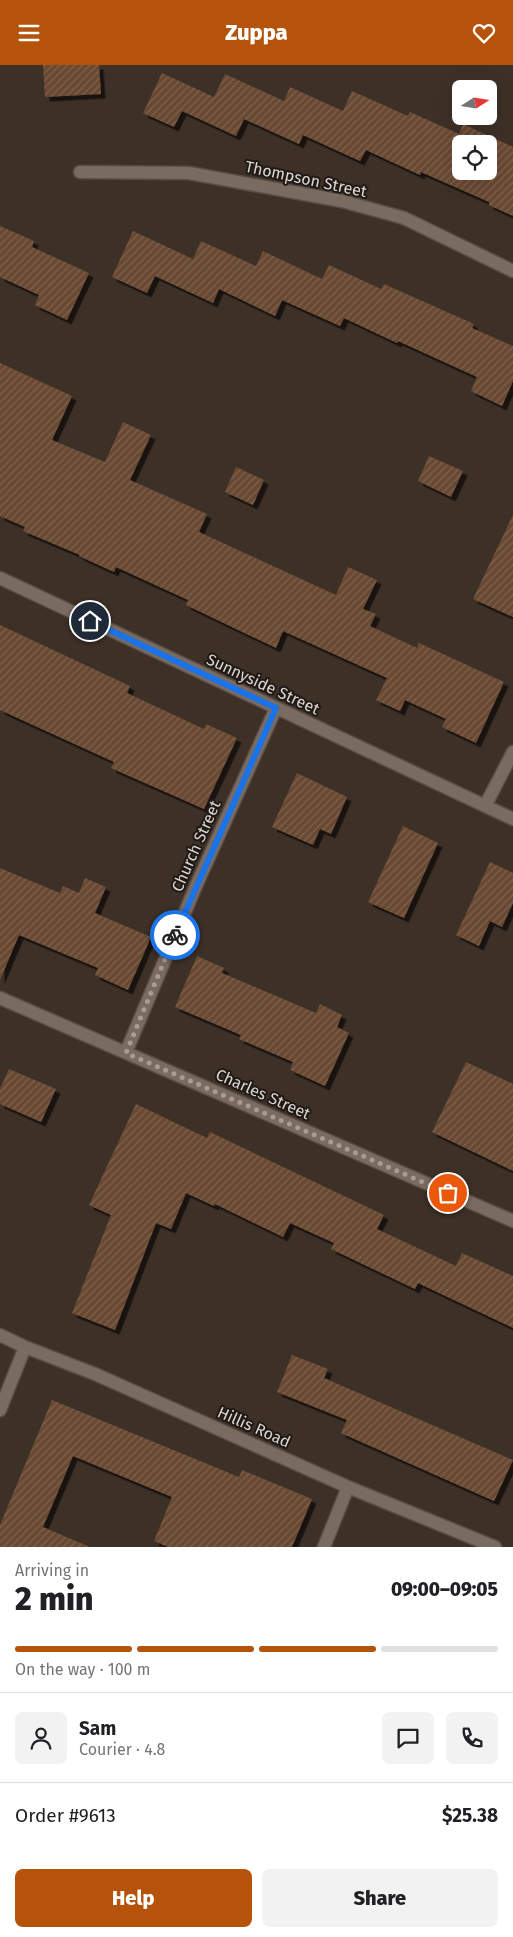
<!DOCTYPE html>
<html lang="en">
<head>
<meta charset="utf-8">
<style>
  :root { --surface:#fff; --page:#f2f2f2; --text:#202124; --muted:#757577; --line:#e0e0e0; --accent:#b45309 }
  body { margin:0; font-family:"Fira Sans",sans-serif; background:var(--page); color:var(--text); height:100vh; display:flex; flex-direction:column; font-size:19px; white-space:nowrap }
  * { box-sizing:border-box; margin:0 }
  p { font-size:16px; color:var(--muted) }
  .icon { flex:none; width:28px; height:28px; fill:none; stroke:currentColor; stroke-width:2; stroke-linecap:round; stroke-linejoin:round }
  .map { position:relative; height:1482px; overflow:hidden }
  .details { display:flex; flex-direction:column; background:var(--surface); flex:1 }
  .details>* { flex:none }
  .needle { width:32px; rotate:78deg }
  .controls { position:absolute; left:452px; top:15px; display:grid; gap:10px }
  .controls a { display:grid; place-items:center; width:45px; height:45px; border-radius:8px; background:var(--surface); box-shadow:0 5px 20px #0002; font-size:25px }
  .pin { position:absolute; display:grid; place-items:center; width:42px; height:42px; color:#fff; margin:-21px; border:2px solid #fff; border-radius:50%; box-shadow:0 1px 5px #0007 }
  .courier { position:absolute; display:grid; place-items:center; width:50px; height:50px; margin:-25px; border:4px solid #1a73e8; border-radius:50%; background:#fff; color:#222; box-shadow:0 1px 6px #0007 }
  .headline em { font-style:normal; font-weight:800 }
  .headline div { display:flex; flex-direction:column-reverse }
  .headline { display:flex; align-items:center; justify-content:space-between; height:85px; padding:0 15px }
  h1 { font-size:32px; font-weight:800; line-height:38px }
  .bar { display:grid; grid-template-columns:repeat(4,1fr); gap:8px 5px; align-content:center; height:60px; padding:0 15px }
  .bar i { height:6px; border-radius:4px; background:var(--line) }
  .bar .selected { background:var(--accent) }
  .bar p { grid-column:span 4 }
  .line { display:flex; align-items:center; gap:12px; padding:0 15px; border-top:1px solid var(--line) }
  .line div { flex:1 }
  .round { display:grid; place-items:center; flex:none; width:52px; height:52px; border-radius:8px; background:var(--page) }
  .action { display:flex; gap:10px; margin-top:auto; padding:10px 15px }
  .action a { flex:1; height:58px; border-radius:8px; background:var(--accent); color:#fff; font-size:20px; font-weight:800; line-height:58px; text-align:center }
  .action a+a { background:var(--page); color:var(--text) }
  header { display:flex; justify-content:space-between; align-items:center; height:65px; padding:0 15px; background:var(--accent); color:#fff; font-size:22px; font-weight:800 }
  .map>svg:first-child { display:block }
  .building { fill:url(#building-hatch); fill-rule:evenodd; filter:url(#shadow) }
  .lines { fill:none; stroke-linecap:round; stroke-linejoin:round }
  .minor-casing { stroke:#584d46; stroke-width:15 }
  .minor { stroke:#7a6b61; stroke-width:12 }
  .done { stroke:#a69c95; stroke-width:5; stroke-dasharray:0 9 }
  .route { stroke:#1a73e8; stroke-width:6 }
  .labels { text-anchor:middle; dominant-baseline:central; stroke-width:4; stroke-linejoin:round; paint-order:stroke }
  .street-label { font-size:16px; fill:#ded6d0; stroke:#201a16 }
</style>
</head>
<body>
<header><svg class="icon" aria-label="menu" viewBox="0 0 24 24"><path d="M4 6h16M4 12h16M4 18h16"/></svg>Zuppa<svg class="icon" aria-label="heart" viewBox="0 0 24 24"><path d="M12 20l-8-8c-3-5 5-10 8-4 3-6 11-1 8 4z"/></svg></header>
<div class="map">
<svg width="513" height="1482" viewBox="0 0 513 1482">
  <defs>
    <pattern id="building-hatch" width="6" height="6" patternUnits="userSpaceOnUse" patternTransform="scale(1.25)"><rect width="6" height="6" fill="#694932"/><path d="M-1 1l2-2M0 6l6-6M5 7l2-2" fill="none" stroke="#7e624f"/></pattern>
    <filter id="shadow"><feDropShadow dx="4.5" dy="4.5" stdDeviation="0" flood-color="#0009"/></filter>
  </defs>
  <rect width="100%" height="100%" fill="#3d3027"/>
  <!-- building -->
  <path class="building" d="M43 0H99L101 29 45 32Z
    M162 8 214 32 225 9 284 36 290 22 343 46 352 26 408 51 410 47 459 69 463 59 513 82V151L489 140V137L421 107 420 110 366 85 360 96 303 70 299 79 244 54 236 71 182 46 174 62 143 48ZM461 79H489V106H461Z
    M0 161 34 176 32 182 89 208 67 255 35 240 39 230 0 212Z
    M133 166 193 194 201 176 256 201 263 186 322 214 329 200 381 224 384 219 474 259 472 263 513 281V316L502 341 471 326 477 312 398 276 397 278 344 253 340 261 282 235 275 251 219 224 213 238 155 211 147 228 112 212Z
    M0 298 72 331 52 375 105 397 123 357 151 370 130 415 207 449 199 467 336 530 348 502 377 515 363 544 376 549 370 561 417 583 419 578 504 617 476 678 442 662 446 654 405 635 400 646 376 635 387 613 283 566 276 583 186 540 188 535 116 502 114 507 79 491 80 490 23 466 25 462 0 451Z
    M429 391 463 406 451 432 418 416Z
    M236 402 264 415 253 440 225 427Z
    M513 450V552L473 534Z
    M0 560 130 621 127 628 204 664 206 659 237 673 204 744 111 703 114 697 0 645Z
    M297 708 347 732 331 769 320 764 313 780 272 762Z
    M403 761 438 778 404 853 368 837Z
    M490 797 513 808V838L502 862 490 856 479 881 456 870Z
    M0 803 60 828 63 821 79 828 85 813 106 822 95 848 151 872 128 925 95 910 98 903 19 870 0 915Z
    M197 891 224 903 222 908 316 948 320 939 342 950 337 962 349 968 325 1021 290 1005 293 997 239 974 241 970 175 942Z
    M466 997 513 1019V1106L432 1067Z
    M9 1004 56 1024 41 1057 0 1039V1024Z
    M136 1039 207 1073 210 1067 384 1150 377 1164 456 1201 462 1188 513 1211V1263L418 1218 415 1224 331 1184 334 1178 290 1158 283 1172 215 1139 214 1141 186 1128 171 1164 156 1158 115 1265 72 1248 111 1150 89 1140Z
    M292 1290 328 1304 324 1313 513 1395 494 1436 341 1368 347 1355 277 1327Z
    M52 1335 239 1412 242 1405 312 1434 292 1482H168L154 1476 172 1432 73 1391 43 1462 90 1482H0V1460Z"/>
  <g class="lines">
    <defs>
      <path id="minor" d="M80 107 189 108 342 136 404 153 513 206
        M0 513 513 754
        M485 741 513 687
        M0 933 513 1156
        M126 987 196 821 276 643
        M0 1270 25 1282 95 1309 348 1422 495 1482
        M0 1345 25 1282
        M324 1482 348 1422"/>
    </defs>
    <!-- minor casing -->
    <use href="#minor" class="minor-casing"/>
    <!-- minor -->
    <use href="#minor" class="minor"/>
  </g>
  <g class="lines">
    <!-- done -->
    <path class="done" d="M175 870 126 988 448 1128"/>
    <!-- route -->
    <path class="route" d="M90 556 276 643 175 870"/>
  </g>
  <g class="labels">
    <!-- street labels -->
    <g class="street-label">
      <text transform="translate(306 114) rotate(12)">Thompson Street</text>
      <text transform="translate(263 619) rotate(25)">Sunnyside Street</text>
      <text transform="translate(196 781) rotate(-66)">Church Street</text>
      <text transform="translate(263 1029) rotate(24)">Charles Street</text>
      <text transform="translate(254 1362) rotate(24)">Hillis Road</text>
    </g>
  </g>
</svg>
<div class="controls">
<a><svg class="needle" viewBox="-14 -14 28 28"><path d="M0-13l5 13h-10z" fill="#e53935"/><path d="M0 13l5-13h-10z" fill="#757577"/></svg></a>
<a><svg class="icon" aria-label="locate" viewBox="0 0 24 24"><circle cx="12" cy="12" r="6"/><path d="M12 2v4M12 18v4M2 12h4M18 12h4"/></svg></a>
</div>
<div class="pin" style="left:448px;top:1128px;background:#ea580c"><svg class="icon" aria-label="bag" viewBox="0 0 24 24"><path d="M5 8h14l-1 12H6zM9 8a3 3 0 0 1 6 0"/></svg></div>
<div class="pin" style="left:90px;top:556px;background:#1f2937"><svg class="icon" aria-label="home" viewBox="0 0 24 24"><path d="M3 11l9-7 9 7M6 9v11h12V9"/></svg></div>
<div class="courier" style="left:175px;top:870px"><svg class="icon" aria-label="bike" viewBox="0 0 24 24"><circle cx="6" cy="16" r="4"/><circle cx="18" cy="16" r="4"/><path d="M6 16l4-8h5l3 8M10 8l3 8H6M13 5h3"/></svg></div>
</div>
<section class="details">
<div class="headline"><div><h1>2 min</h1><p>Arriving in</p></div><em>09:00–09:05</em></div>
<div class="bar"><i class="selected"></i><i class="selected"></i><i class="selected"></i><i></i><p>On the way · 100 m</p></div>
<div class="line" style="height:90px"><a class="round"><svg class="icon" aria-label="person" viewBox="0 0 24 24"><circle cx="12" cy="8" r="4"/><path d="M4 21q1-7 8-7t8 7"/></svg></a><div><b>Sam</b><p>Courier · 4.8</p></div><a class="round"><svg class="icon" aria-label="chat" viewBox="0 0 24 24"><path d="M4 5h16v11H9l-5 4z"/></svg></a><a class="round"><svg class="icon" aria-label="phone" viewBox="0 0 24 24"><path d="M5 4h4l2 5-3 2q2 4 5 5l2-3 5 2v4C11 20 4 13 5 4z"/></svg></a></div>
<div class="line" style="height:65px"><div>Order #9613</div><b>$25.38</b></div>
<div class="action"><a>Help</a><a>Share</a></div>
</section>
</body>
</html>
